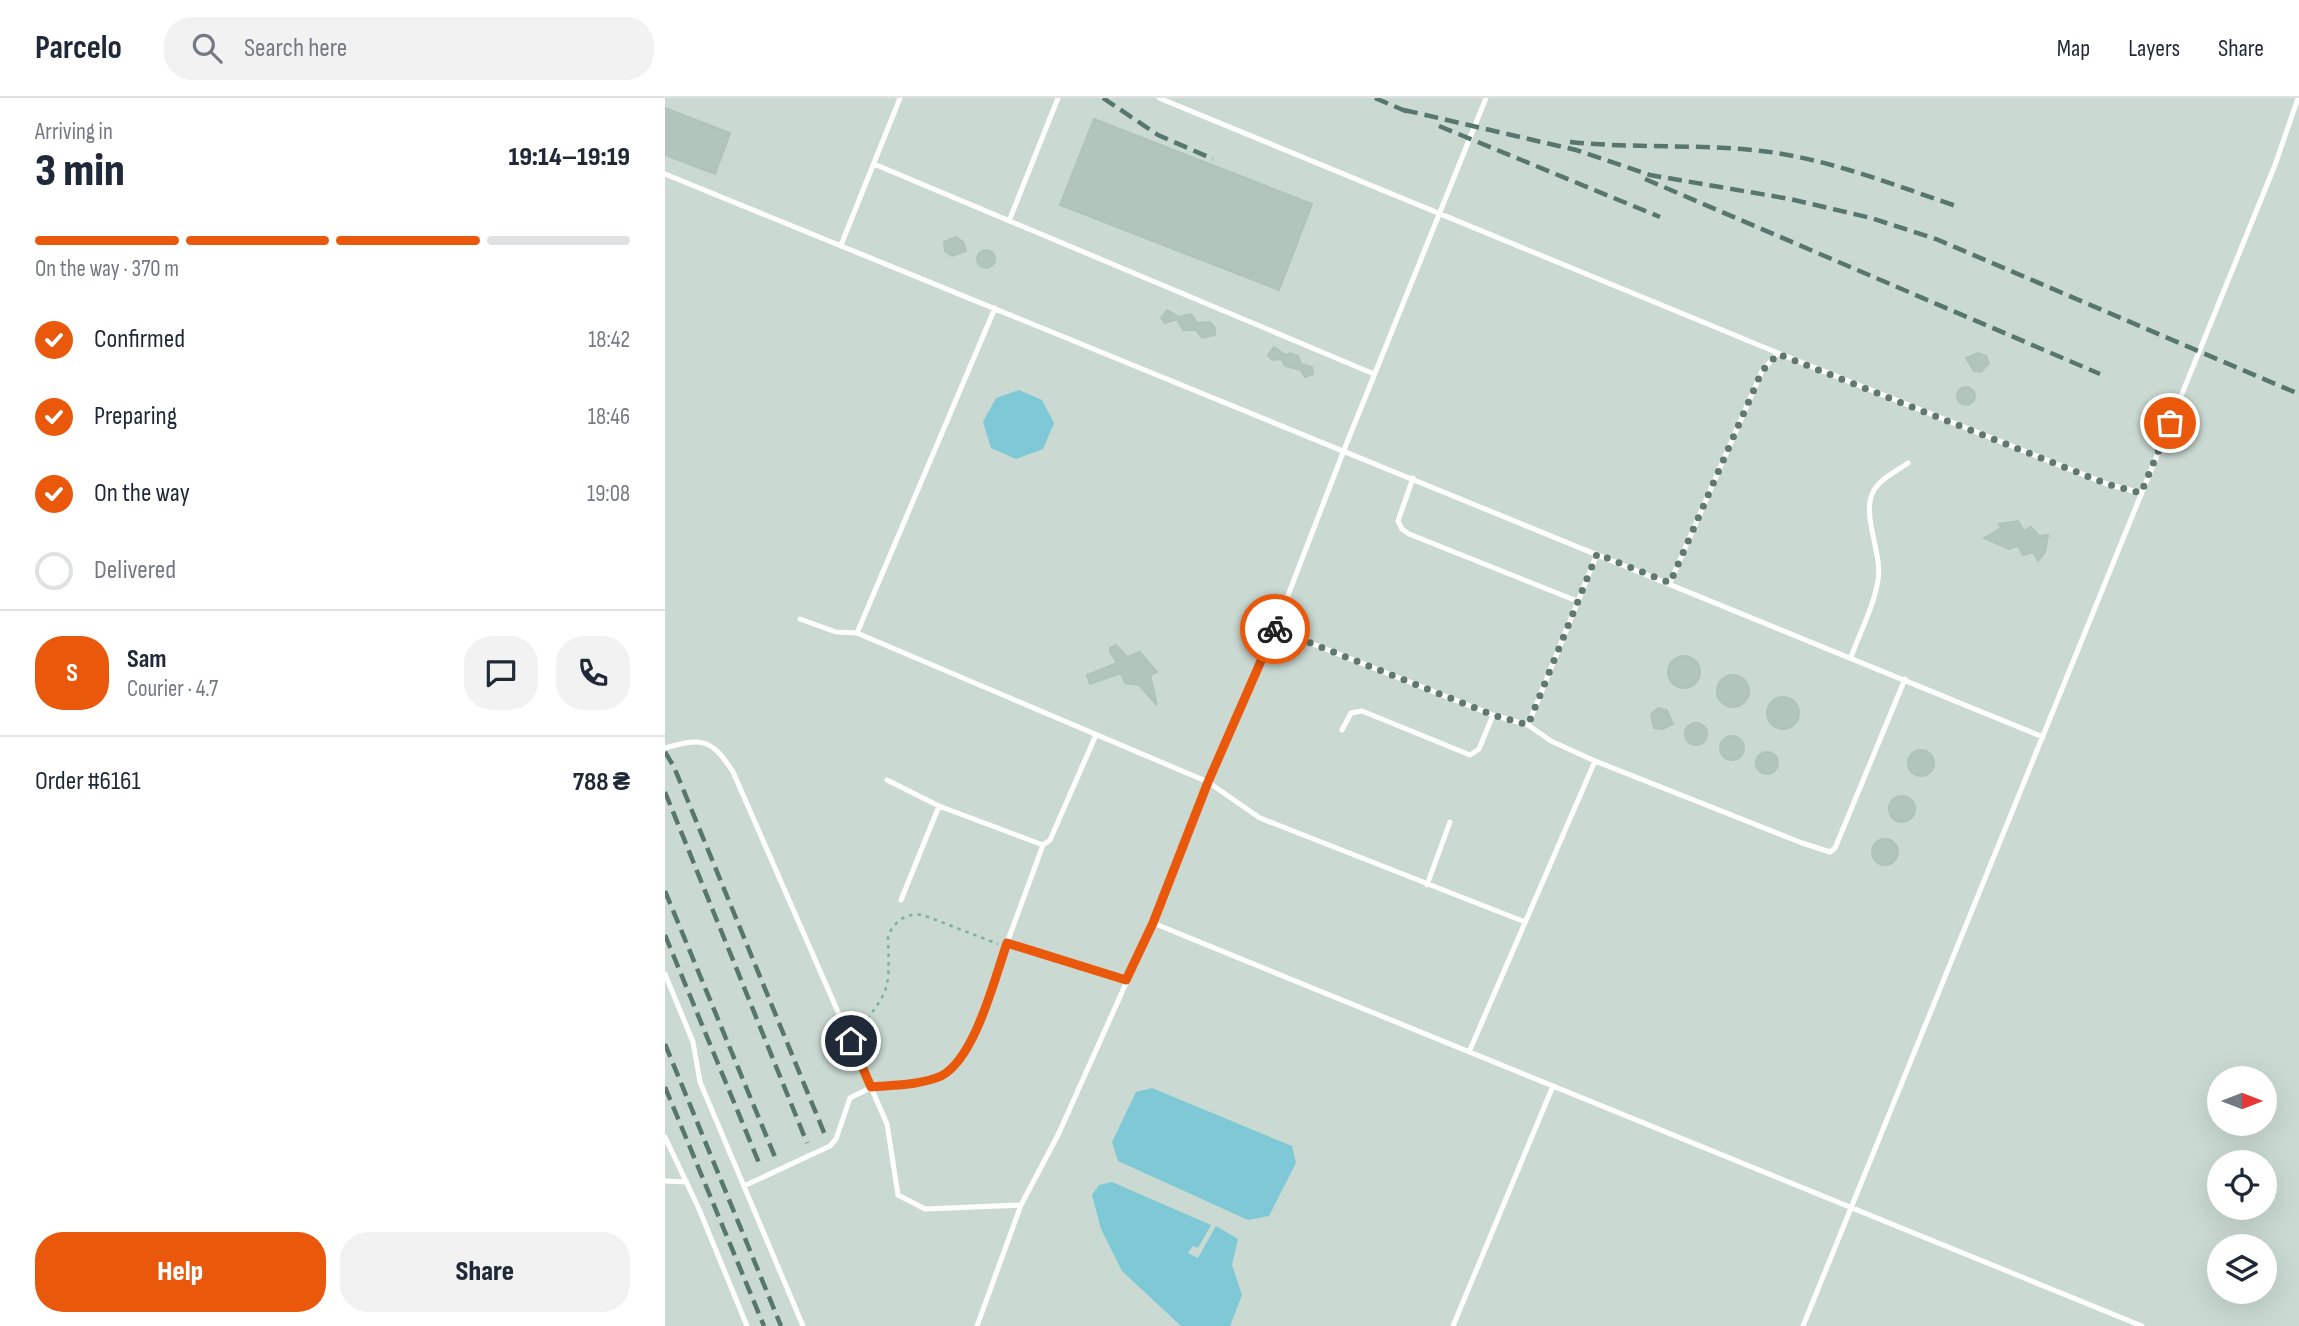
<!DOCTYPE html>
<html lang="en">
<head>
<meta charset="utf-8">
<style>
  :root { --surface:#fff; --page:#f2f2f3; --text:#1f2937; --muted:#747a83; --line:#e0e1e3; --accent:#ea580c }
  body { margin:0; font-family:"Sofia Sans Condensed",sans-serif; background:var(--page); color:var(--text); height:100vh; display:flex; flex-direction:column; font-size:26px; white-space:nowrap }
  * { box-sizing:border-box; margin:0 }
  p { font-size:23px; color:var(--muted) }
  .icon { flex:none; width:38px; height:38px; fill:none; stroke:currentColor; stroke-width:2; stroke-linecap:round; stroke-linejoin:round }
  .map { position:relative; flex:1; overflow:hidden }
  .panel { display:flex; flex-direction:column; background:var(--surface); width:665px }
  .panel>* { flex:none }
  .needle { width:46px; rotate:90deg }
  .buttons { position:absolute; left:1542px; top:968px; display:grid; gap:14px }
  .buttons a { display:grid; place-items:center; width:70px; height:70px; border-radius:50%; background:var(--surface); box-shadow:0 7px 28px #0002; font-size:35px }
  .pin { position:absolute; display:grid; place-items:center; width:60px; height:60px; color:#fff; margin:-30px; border:4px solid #fff; border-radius:50%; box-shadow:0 2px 7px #0007 }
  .courier { position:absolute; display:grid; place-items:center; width:70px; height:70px; margin:-35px; border:5px solid #ea580c; border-radius:50%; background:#fff; color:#222; box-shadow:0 2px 9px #0007 }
  .headline em { font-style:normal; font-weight:800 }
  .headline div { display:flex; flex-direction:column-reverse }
  .headline { display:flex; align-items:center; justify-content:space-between; height:119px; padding:0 35px }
  h1 { font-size:46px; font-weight:800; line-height:52px }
  .bar { display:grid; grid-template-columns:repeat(4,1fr); gap:10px 7px; align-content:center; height:84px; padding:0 35px }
  .bar i { height:9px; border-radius:5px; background:var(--line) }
  .bar .on { background:var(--accent) }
  .bar p { grid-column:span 4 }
  .line { display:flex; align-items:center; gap:18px; padding:0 35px; border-top:2px solid var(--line) }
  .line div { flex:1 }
  .round { display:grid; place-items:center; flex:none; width:74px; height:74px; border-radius:28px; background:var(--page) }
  ol { padding:0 35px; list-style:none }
  li { display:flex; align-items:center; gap:21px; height:77px }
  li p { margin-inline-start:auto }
  li .icon { padding:7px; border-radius:50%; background:var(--accent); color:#fff; stroke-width:4 }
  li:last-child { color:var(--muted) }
  li i { width:38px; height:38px; border:4px solid var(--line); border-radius:50% }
  .button { display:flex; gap:14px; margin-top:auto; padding:14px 35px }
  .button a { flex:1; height:80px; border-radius:28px; background:var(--accent); color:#fff; font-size:28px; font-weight:800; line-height:80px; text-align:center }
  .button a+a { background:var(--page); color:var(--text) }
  header { display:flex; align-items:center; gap:42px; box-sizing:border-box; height:98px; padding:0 35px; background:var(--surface); border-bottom:2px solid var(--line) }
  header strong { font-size:33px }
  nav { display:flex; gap:38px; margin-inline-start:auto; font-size:24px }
  .search { width:490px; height:63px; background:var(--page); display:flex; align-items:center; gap:18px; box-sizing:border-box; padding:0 24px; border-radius:28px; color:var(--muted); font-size:26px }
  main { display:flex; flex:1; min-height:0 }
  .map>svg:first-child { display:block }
  .built { fill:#cadad2; fill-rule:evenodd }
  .water { fill:#7ec9d5 }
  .building { fill:#b1c5bc; stroke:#aec4bb; stroke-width:2 }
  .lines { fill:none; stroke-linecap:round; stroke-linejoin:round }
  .path { stroke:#79b19e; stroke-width:2.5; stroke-dasharray:3.5 5; stroke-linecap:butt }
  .lane { stroke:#fff; stroke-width:5 }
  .rail { stroke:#57766d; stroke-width:4.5; stroke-dasharray:14 7; stroke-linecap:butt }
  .done { stroke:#607870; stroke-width:7; stroke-dasharray:0 12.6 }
  .route { stroke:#ea580c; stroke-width:9 }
</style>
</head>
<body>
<header>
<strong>Parcelo</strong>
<div class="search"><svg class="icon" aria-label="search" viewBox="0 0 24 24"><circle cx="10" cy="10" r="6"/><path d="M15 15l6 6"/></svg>Search here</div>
<nav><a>Map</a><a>Layers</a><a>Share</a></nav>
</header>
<main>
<section class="panel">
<div class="headline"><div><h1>3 min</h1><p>Arriving in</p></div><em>19:14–19:19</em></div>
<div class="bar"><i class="on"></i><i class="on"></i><i class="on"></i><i></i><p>On the way · 370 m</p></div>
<ol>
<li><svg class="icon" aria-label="check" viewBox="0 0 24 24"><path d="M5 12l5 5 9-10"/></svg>Confirmed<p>18:42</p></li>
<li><svg class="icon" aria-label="check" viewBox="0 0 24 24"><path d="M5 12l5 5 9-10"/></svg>Preparing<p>18:46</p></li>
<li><svg class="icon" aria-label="check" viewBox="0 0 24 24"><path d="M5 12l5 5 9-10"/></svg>On the way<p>19:08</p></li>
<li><i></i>Delivered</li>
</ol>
<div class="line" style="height:126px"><b class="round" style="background:var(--accent);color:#fff">S</b><div><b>Sam</b><p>Courier · 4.7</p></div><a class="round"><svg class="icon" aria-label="chat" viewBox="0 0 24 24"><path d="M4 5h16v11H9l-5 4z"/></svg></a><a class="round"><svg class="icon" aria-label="phone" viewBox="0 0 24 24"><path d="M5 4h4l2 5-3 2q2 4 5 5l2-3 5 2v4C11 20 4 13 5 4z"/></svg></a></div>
<div class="line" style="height:91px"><div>Order #6161</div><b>788 ₴</b></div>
<div class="button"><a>Help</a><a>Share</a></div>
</section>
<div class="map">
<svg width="1634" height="1228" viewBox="0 0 1634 1228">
  <rect width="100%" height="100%" fill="#dceae4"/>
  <!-- built -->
  <path class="built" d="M0 0H1634V1228H0ZM1554 980H1600V1026H1554ZM1554 1064H1600V1110H1554ZM1554 1148H1600V1194H1554Z"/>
  <!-- water -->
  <path class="water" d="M354 292 377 302 389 325 378 351 351 361 326 350 318 324 331 300Z
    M487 990 627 1048 631 1065 604 1118 583 1122 453 1063 447 1044 471 994Z
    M447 1084 546 1127 533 1150 528 1148 523 1155 533 1160 551 1128 573 1141 567 1167 577 1197 565 1228H516L457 1173 436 1131 427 1097 434 1087Z"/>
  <!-- building -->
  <path class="building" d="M0 10 65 35 50 76 0 57Z
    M429 21 647 106 614 192 395 107Z
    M291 139 298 144 301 153 287 158 280 153 279 144Z
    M312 161a9 9 0 1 1 18 0a9 9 0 1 1-18 0Z
    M502 212 514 219 526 216 532 225 545 224 550 230V237L537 240 531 232H518L512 221 500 225 496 220Z
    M609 249 621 257 625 255 633 258 636 266 647 269 648 276 640 279 636 272 620 268 616 261 607 262 603 257Z
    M1313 255 1321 258 1324 265 1316 274 1309 273 1301 260Z
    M1292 298a9 9 0 1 1 18 0a9 9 0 1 1-18 0Z
    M1353 423 1359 433 1366 429 1374 438 1383 437 1380 454 1373 463 1368 454 1358 457 1353 448 1344 451 1319 440 1336 430 1334 426Z
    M451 547 462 559 475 554 492 574 485 577 492 607 474 587 460 585 456 575 425 586 422 577 452 565 445 554V550Z
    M1003 574a16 16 0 1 1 32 0a16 16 0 1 1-32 0Z
    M1052 593a16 16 0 1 1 32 0a16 16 0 1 1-32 0Z
    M1102 615a16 16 0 1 1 32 0a16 16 0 1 1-32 0Z
    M993 610 1002 612 1008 626 998 631 989 630 986 616Z
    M1020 636a11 11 0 1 1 22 0a11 11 0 1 1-22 0Z
    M1055 650a12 12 0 1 1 24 0a12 12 0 1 1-24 0Z
    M1243 665a13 13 0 1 1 26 0a13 13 0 1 1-26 0Z
    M1091 665a11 11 0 1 1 22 0a11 11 0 1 1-22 0Z
    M1224 711a13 13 0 1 1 26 0a13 13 0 1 1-26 0Z
    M1207 754a13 13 0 1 1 26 0a13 13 0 1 1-26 0Z"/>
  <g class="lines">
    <!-- path -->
    <path class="path" d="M192 935C224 891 225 896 223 840 227 824 242 814 258 817L333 846"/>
    <!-- lane -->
    <path class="lane" d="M494 0 1113 255
      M209 66 709 276
      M0 76 1378 639
      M344 123 393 0
      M176 147 235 0
      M330 210 192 535 543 684 595 720 860 824
      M748 380 733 423 737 431 744 436 912 503
      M1005 485 1097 273 1113 255 1442 386 1476 395
      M135 521 171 534 192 535
      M610 531 828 617 863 627 886 643 930 663 1137 745 1165 754 1170 750 1240 581
      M1186 559C1195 534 1209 508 1213 482 1218 455 1195 416 1209 392 1216 380 1232 373 1243 365
      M863 627 932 456
      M677 632 686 615 697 613 805 657 814 651 828 617
      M0 650C37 639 47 641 68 674L222 1026 233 1097 260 1111 356 1107
      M222 682 274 708 378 747
      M762 787 785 724
      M236 802 274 708
      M488 825 1477 1228
      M343 845 461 882
      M0 876 28 944 35 984 138 1228
      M804 954 930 663
      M0 1039 34 1111 82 1228
      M0 1083 22 1084
      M79 1088 165 1048 171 1041 185 1000 207 989 242 986 276 978 292 965 306 943 378 747 385 742 431 637
      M312 1228 356 1107 393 1037 488 825 543 684 610 531 679 352 821 0
      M788 1228 888 988
      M1138 1228 1610 67 1633 0"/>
    <!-- rail -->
    <path class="rail" d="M438 0 493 37 548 61
      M710 0 745 15
      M739 12 911 52 985 77 1125 101 1206 120 1271 141 1634 296
      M774 28 995 119
      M905 44C974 51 1044 45 1112 55 1174 65 1232 88 1291 108
      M980 81 1435 276
      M0 654 9 669 160 1037
      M0 694 142 1045
      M0 793 110 1059
      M0 837 94 1065
      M0 946 116 1228
      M0 989 99 1228"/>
  </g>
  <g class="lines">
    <!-- done -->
    <path class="done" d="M610 531 828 617 863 627 932 456 1005 485 1097 273 1113 256 1442 386 1476 395 1505 325"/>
    <!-- route -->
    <path class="route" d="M186 943 206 989C228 987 256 987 276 978 310 961 330 879 342 845L461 882 488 825 543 684 610 531"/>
  </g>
</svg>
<div class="buttons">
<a><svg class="needle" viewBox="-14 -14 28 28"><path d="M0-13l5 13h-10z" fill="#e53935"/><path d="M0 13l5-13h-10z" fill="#747a83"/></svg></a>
<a><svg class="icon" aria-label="locate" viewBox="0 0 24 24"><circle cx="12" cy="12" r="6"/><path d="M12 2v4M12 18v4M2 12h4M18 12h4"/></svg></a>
<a><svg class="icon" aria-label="layers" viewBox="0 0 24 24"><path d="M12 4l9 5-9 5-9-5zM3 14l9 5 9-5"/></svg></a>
</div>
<div class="pin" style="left:1505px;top:325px;background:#ea580c"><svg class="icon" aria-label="bag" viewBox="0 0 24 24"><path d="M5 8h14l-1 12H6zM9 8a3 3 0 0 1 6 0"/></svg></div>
<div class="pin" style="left:186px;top:943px;background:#1f2937"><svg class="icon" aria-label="home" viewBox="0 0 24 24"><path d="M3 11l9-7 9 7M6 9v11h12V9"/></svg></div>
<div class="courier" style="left:610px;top:531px"><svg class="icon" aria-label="bike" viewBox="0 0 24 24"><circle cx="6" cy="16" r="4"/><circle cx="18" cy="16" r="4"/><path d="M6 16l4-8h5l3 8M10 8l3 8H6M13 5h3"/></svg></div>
</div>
</main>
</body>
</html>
